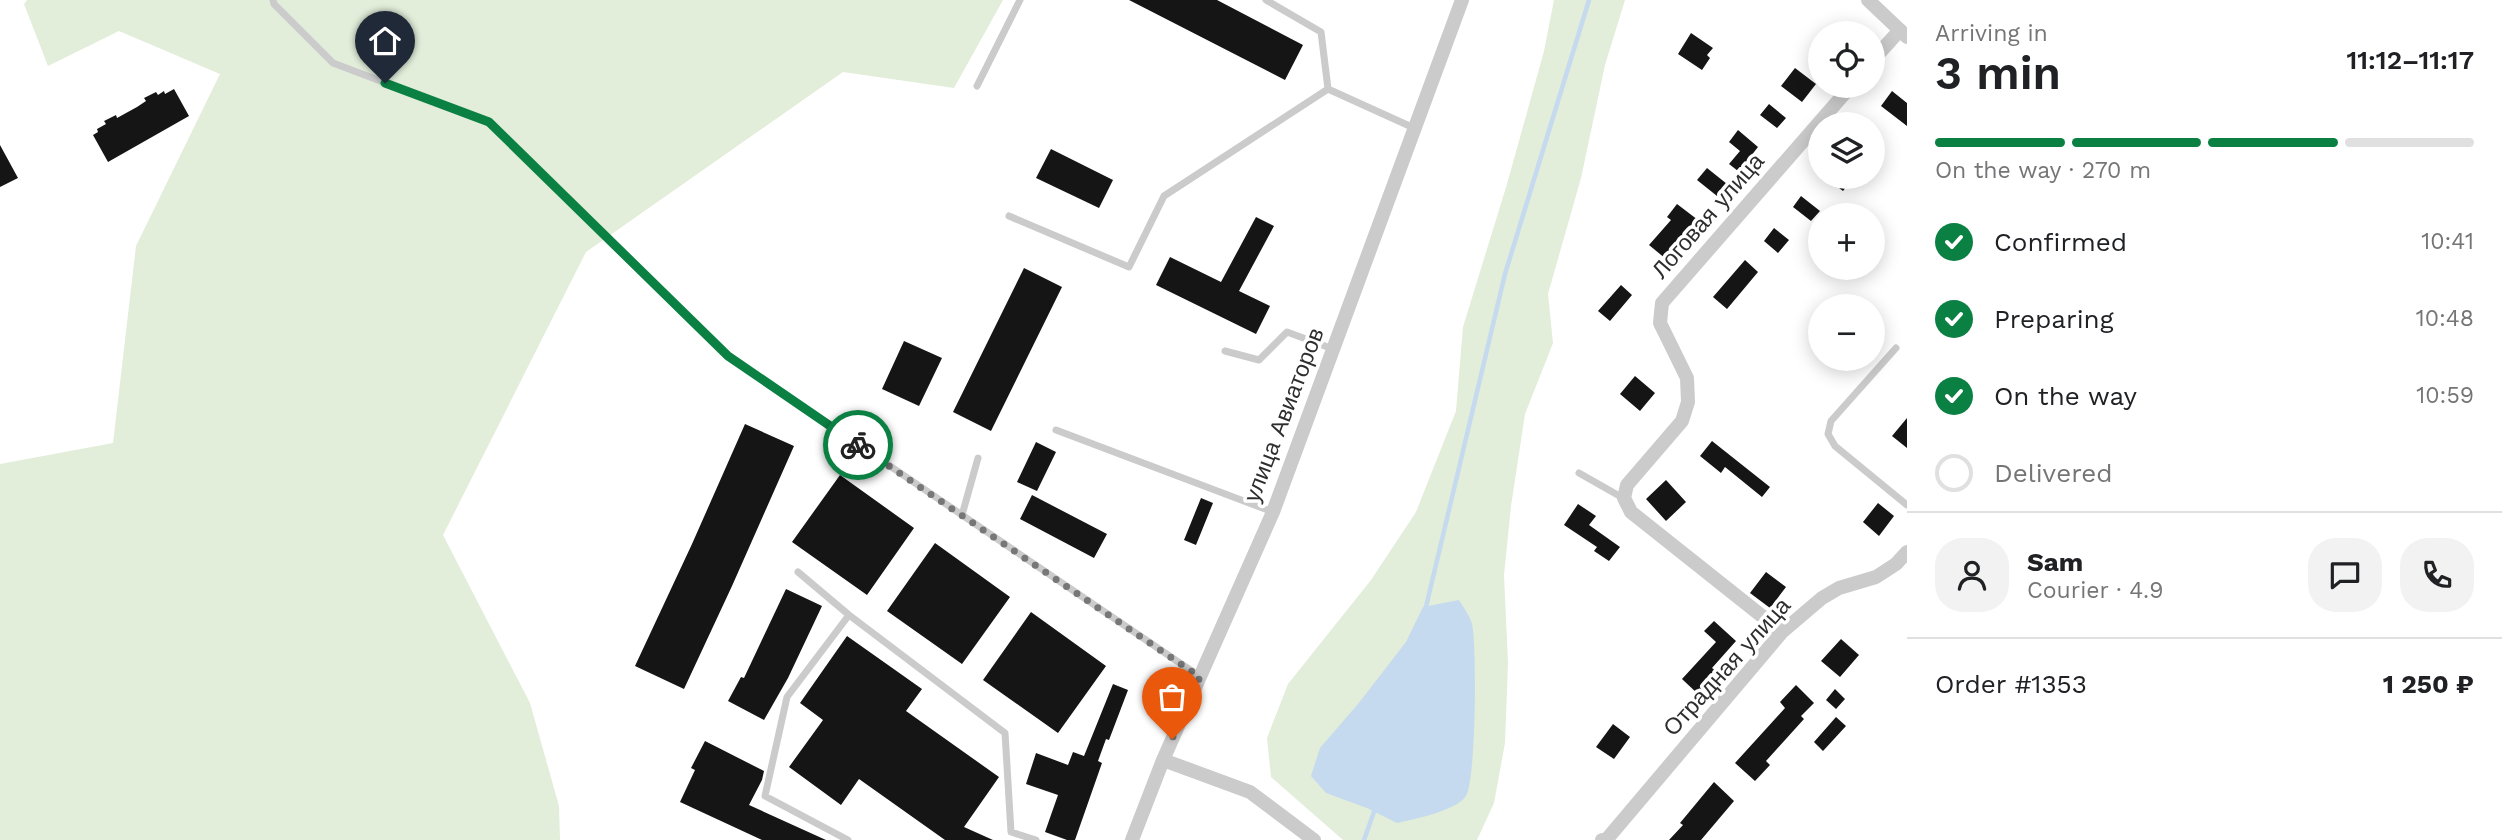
<!DOCTYPE html>
<html lang="en">
<head>
<meta charset="utf-8">
<style>
  :root { --surface:#fff; --page:#f2f2f2; --text:#202124; --muted:#757577; --line:#e0e0e0; --accent:#0b8043 }
  body { margin:0; font-family:"Work Sans",sans-serif; background:var(--page); color:var(--text); height:100vh; display:flex; flex-direction:column; font-size:26px; white-space:nowrap }
  * { box-sizing:border-box; margin:0 }
  p { font-size:23px; color:var(--muted) }
  .icon { flex:none; width:38px; height:38px; fill:none; stroke:currentColor; stroke-width:2; stroke-linecap:round; stroke-linejoin:round }
  .map { position:relative; flex:1; overflow:hidden }
  .sheet { display:flex; flex-direction:column; background:var(--surface); width:595px }
  .sheet>* { flex:none }
  .buttons { position:absolute; left:1808px; top:21px; display:grid; gap:14px }
  .buttons a { display:grid; place-items:center; width:77px; height:77px; border-radius:50%; background:var(--surface); box-shadow:0 4px 18px #0003; font-size:35px }
  .pin { position:absolute; display:grid; place-items:center; width:60px; height:60px; color:#fff; margin:-72px -30px; border-radius:50% 50% 50% 0; rotate:-45deg; box-shadow:0 0 7px #0007 }
  .pin .icon { rotate:45deg }
  .courier { position:absolute; display:grid; place-items:center; width:70px; height:70px; margin:-35px; border:5px solid #0b8043; border-radius:50%; background:#fff; color:#222; box-shadow:0 2px 9px #0007 }
  .headline em { font-style:normal; font-weight:600 }
  .headline div { display:flex; flex-direction:column-reverse }
  .headline { display:flex; align-items:center; justify-content:space-between; height:119px; padding:0 28px }
  h1 { font-size:46px; font-weight:600; line-height:52px }
  .bar { display:grid; grid-template-columns:repeat(4,1fr); gap:10px 7px; align-content:center; height:84px; padding:0 28px }
  .bar i { height:9px; border-radius:5px; background:var(--line) }
  .bar .active { background:var(--accent) }
  .bar p { grid-column:span 4 }
  .line { display:flex; align-items:center; gap:18px; padding:0 28px; border-top:2px solid var(--line) }
  .line div { flex:1 }
  .round { display:grid; place-items:center; flex:none; width:74px; height:74px; border-radius:28px; background:var(--page) }
  ol { padding:0 28px; list-style:none }
  li { display:flex; align-items:center; gap:21px; height:77px }
  li p { margin-inline-start:auto }
  li .icon { padding:7px; border-radius:50%; background:var(--accent); color:#fff; stroke-width:4 }
  li:last-child { color:var(--muted) }
  li i { width:38px; height:38px; border:4px solid var(--line); border-radius:50% }
  main { display:flex; flex:1; min-height:0 }
  .map>svg:first-child { display:block }
  .green { fill:#e2edda }
  .water { fill:#c5daee }
  .lines { fill:none; stroke-linecap:round; stroke-linejoin:round }
  .stream { stroke:#c5daee; stroke-width:4.5 }
  .building { fill:#151515 }
  .lane { stroke:#cbcbcb; stroke-width:7 }
  .street { stroke:#cbcbcb; stroke-width:14 }
  .done { stroke:#777; stroke-width:7; stroke-dasharray:0 12.6 }
  .route { stroke:#0b8043; stroke-width:9 }
  .labels { text-anchor:middle; dominant-baseline:central; stroke-width:7; stroke-linejoin:round; paint-order:stroke }
  .street-label { font-size:23px; fill:#2e2e2e; stroke:#fff }
</style>
</head>
<body>
<main>
<div class="map">
<svg width="1907" height="840" viewBox="0 0 1907 840">
  <rect width="100%" height="100%" fill="#fff"/>
  <!-- green -->
  <path class="green" d="M27 0H1003L954 88 843 72 586 252 443 535 530 703 559 806 560 840H0V464L113 443 136 246 220 74 119 31 48 66 24 4Z
    M1554 0H1625L1605 65 1581 178 1548 294 1553 343 1525 414 1511 506 1504 575 1508 663 1505 743 1494 803 1477 840H1343L1271 777 1267 738 1288 684 1371 580 1416 512 1456 411 1463 327 1507 184 1544 51Z"/>
  <!-- water -->
  <path class="water" d="M1459 600C1463 607 1470 616 1472 624 1477 647 1476 779 1466 796 1456 811 1414 819 1397 823L1367 808 1326 793 1311 776 1320 748 1358 704 1406 642 1423 607Z"/>
  <g class="lines">
    <!-- stream -->
    <path class="stream" d="M1425 611 1505 274 1589 0
      M1364 840 1375 809"/>
  </g>
  <!-- building -->
  <path class="building" d="M1129 0H1217L1303 45 1285 80Z
    M1691 33 1713 48 1707 55 1710 58 1702 70 1678 54Z
    M1795 68 1816 84 1802 102 1781 86Z
    M174 89 189 116 108 162 93 135 98 132 97 129 106 124 104 121 116 115 117 118 137 107 146 101 144 98 156 92 158 95 164 91 165 94Z
    M1892 91 1907 103V126L1881 106Z
    M1769 104 1786 118 1777 128 1760 115Z
    M1738 130 1758 147 1747 161 1755 167 1747 178 1729 164 1740 151 1729 142Z
    M0 145 18 178 0 187Z
    M1051 149 1113 180 1099 208 1036 178Z
    M1707 168 1727 184 1717 196 1697 180Z
    M1825 177H1854L1843 191Z
    M1801 196 1820 211 1811 221 1793 207Z
    M1677 204 1698 220 1666 259 1649 245 1671 220 1667 217Z
    M1256 217 1274 226 1239 291 1270 306 1256 334 1156 285 1170 257 1221 282Z
    M1774 228 1789 240 1778 253 1764 241Z
    M1745 260 1758 272 1727 309 1713 297Z
    M1024 268 1062 287 991 431 953 412Z
    M1621 285 1632 295 1610 321 1598 311Z
    M904 341 942 358 919 406 882 389Z
    M1635 376 1655 393 1640 411 1620 394Z
    M1907 418V448L1892 436Z
    M745 424 794 446 732 586 684 689 635 666 692 544Z
    M1712 441 1770 487 1762 497 1725 467 1721 473 1700 456Z
    M1036 442 1056 452 1037 491 1017 482Z
    M840 475 914 528 867 595 792 542Z
    M1666 480 1686 502 1666 521 1646 499Z
    M1032 495 1107 534 1094 558 1020 519Z
    M1201 498 1213 503 1196 545 1184 540Z
    M1878 503 1894 516 1879 536 1863 522Z
    M1578 504 1596 516 1589 525 1620 547 1609 561 1594 551 1597 547 1564 525Z
    M935 543 1010 597 962 664 887 611Z
    M1766 572 1786 587 1770 608 1750 593Z
    M786 589 822 606 788 678 764 720 728 701 741 677 744 678Z
    M1031 612 1106 666 1058 733 983 680Z
    M1714 621 1736 641 1712 668 1719 673 1699 695 1682 679 1716 642 1704 631Z
    M847 636 922 689 906 711 999 777 964 827 993 840H945L859 779 841 805 789 767 823 720 800 703Z
    M1841 639 1859 655 1840 677 1821 661Z
    M1113 684 1128 690 1109 740 1106 739 1098 761 1102 763 1075 840H1067L1045 832 1058 795 1026 784 1036 753 1068 765 1073 752 1084 756Z
    M1796 685 1814 703 1801 716 1804 719 1766 761 1770 765 1755 781 1735 763 1785 708 1780 702Z
    M1835 689 1845 699 1836 709 1826 700Z
    M1836 717 1846 726 1823 751 1814 742Z
    M1613 724 1630 737 1614 759 1596 747Z
    M705 741 764 771 762 780 749 805 826 840H762L680 802 695 770 691 768Z
    M1714 782 1734 801 1701 840H1669L1683 825 1680 823Z"/>
  <g class="lines">
    <!-- lane -->
    <path class="lane" d="M273 0 274 4 333 63 489 122 728 356 1199 676
      M1266 0 1321 32 1328 89
      M977 86 1020 0
      M1009 216 1129 267 1164 196 1328 89 1414 128
      M1896 348 1831 421 1828 434 1835 446 1907 505
      M1225 351 1259 360 1287 332 1333 349
      M1056 430 1273 512
      M1579 473 1623 498
      M962 515 978 458
      M798 572 849 615 1005 733 1011 832 1036 840
      M848 840 765 796 787 697 849 615"/>
    <!-- street -->
    <path class="street" d="M1868 0 1907 37
      M1872 61 1900 30
      M1782 632 1631 512 1624 498 1627 485 1682 421 1688 402 1687 378 1660 323 1662 303 1851 86
      M1163 760 1250 792 1314 840
      M1132 840 1163 760 1273 512 1462 0
      M1602 840 1607 839 1782 632 1822 598 1839 588 1876 577 1896 564 1907 552"/>
  </g>
  <g class="lines">
    <!-- done -->
    <path class="done" d="M858 445 1200 677 1172 739"/>
    <!-- route -->
    <path class="route" d="M385 83 489 122 728 356 858 445"/>
  </g>
  <g class="labels">
    <!-- street labels -->
    <g class="street-label">
      <text transform="translate(1708 216) rotate(-49)">Логовая улица</text>
      <text transform="translate(1284 415) rotate(-69)">улица Авиаторов</text>
      <text transform="translate(1727 667) rotate(-48)">Отрадная улица</text>
    </g>
  </g>
</svg>
<div class="buttons">
<a><svg class="icon" aria-label="locate" viewBox="0 0 24 24"><circle cx="12" cy="12" r="6"/><path d="M12 2v4M12 18v4M2 12h4M18 12h4"/></svg></a>
<a><svg class="icon" aria-label="layers" viewBox="0 0 24 24"><path d="M12 4l9 5-9 5-9-5zM3 14l9 5 9-5"/></svg></a>
<a>+</a>
<a>−</a>
</div>
<div class="pin" style="left:1172px;top:739px;background:#ea580c"><svg class="icon" aria-label="bag" viewBox="0 0 24 24"><path d="M5 8h14l-1 12H6zM9 8a3 3 0 0 1 6 0"/></svg></div>
<div class="pin" style="left:385px;top:83px;background:#1f2937"><svg class="icon" aria-label="home" viewBox="0 0 24 24"><path d="M3 11l9-7 9 7M6 9v11h12V9"/></svg></div>
<div class="courier" style="left:858px;top:445px"><svg class="icon" aria-label="bike" viewBox="0 0 24 24"><circle cx="6" cy="16" r="4"/><circle cx="18" cy="16" r="4"/><path d="M6 16l4-8h5l3 8M10 8l3 8H6M13 5h3"/></svg></div>
</div>
<section class="sheet">
<div class="headline"><div><h1>3 min</h1><p>Arriving in</p></div><em>11:12–11:17</em></div>
<div class="bar"><i class="active"></i><i class="active"></i><i class="active"></i><i></i><p>On the way · 270 m</p></div>
<ol>
<li><svg class="icon" aria-label="check" viewBox="0 0 24 24"><path d="M5 12l5 5 9-10"/></svg>Confirmed<p>10:41</p></li>
<li><svg class="icon" aria-label="check" viewBox="0 0 24 24"><path d="M5 12l5 5 9-10"/></svg>Preparing<p>10:48</p></li>
<li><svg class="icon" aria-label="check" viewBox="0 0 24 24"><path d="M5 12l5 5 9-10"/></svg>On the way<p>10:59</p></li>
<li><i></i>Delivered</li>
</ol>
<div class="line" style="height:126px"><a class="round"><svg class="icon" aria-label="person" viewBox="0 0 24 24"><circle cx="12" cy="8" r="4"/><path d="M4 21q1-7 8-7t8 7"/></svg></a><div><b>Sam</b><p>Courier · 4.9</p></div><a class="round"><svg class="icon" aria-label="chat" viewBox="0 0 24 24"><path d="M4 5h16v11H9l-5 4z"/></svg></a><a class="round"><svg class="icon" aria-label="phone" viewBox="0 0 24 24"><path d="M5 4h4l2 5-3 2q2 4 5 5l2-3 5 2v4C11 20 4 13 5 4z"/></svg></a></div>
<div class="line" style="height:91px"><div>Order #1353</div><b>1 250 ₽</b></div>
</section>
</main>
</body>
</html>
